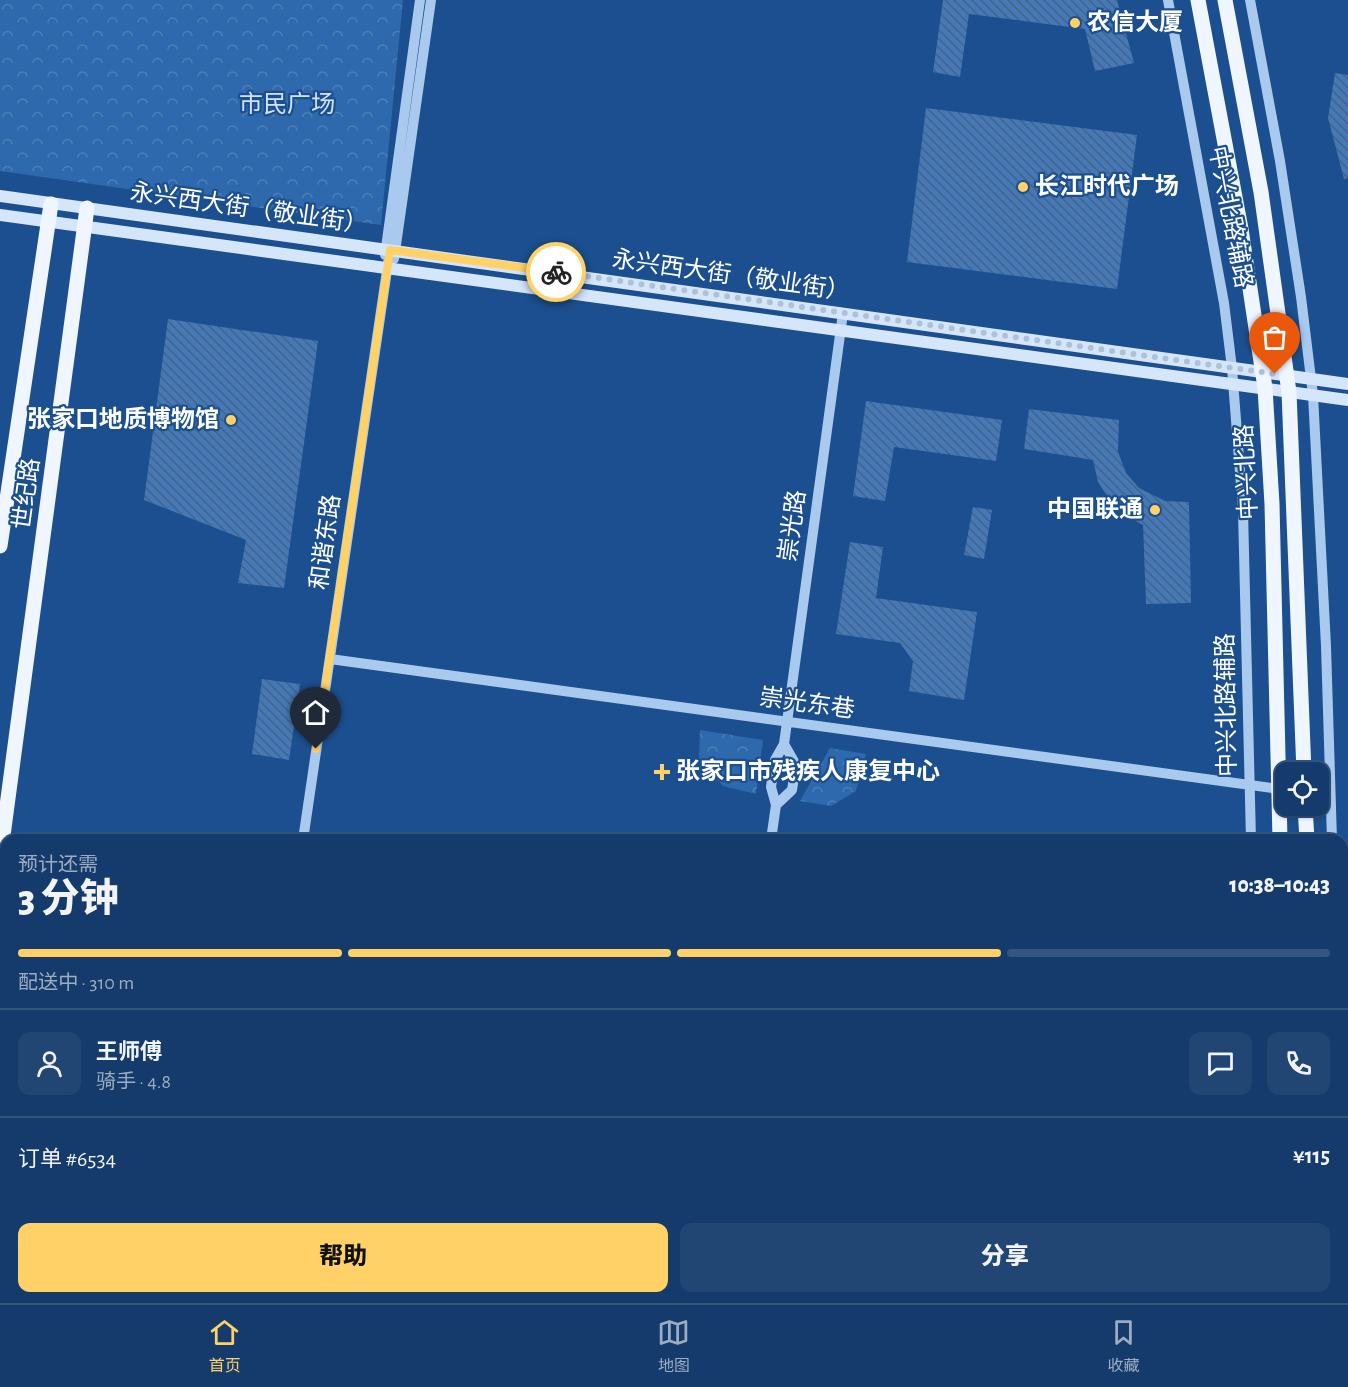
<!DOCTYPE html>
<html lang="zh">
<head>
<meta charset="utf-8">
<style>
  :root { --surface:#143b6b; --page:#214673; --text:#f1f3f6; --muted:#9dadc1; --line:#33557e; --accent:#ffd166 }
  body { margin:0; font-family:"Alegreya Sans","Noto Sans SC",sans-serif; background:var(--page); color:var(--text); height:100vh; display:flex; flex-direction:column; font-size:22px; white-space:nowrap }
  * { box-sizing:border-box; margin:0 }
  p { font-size:20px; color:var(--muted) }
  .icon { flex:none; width:33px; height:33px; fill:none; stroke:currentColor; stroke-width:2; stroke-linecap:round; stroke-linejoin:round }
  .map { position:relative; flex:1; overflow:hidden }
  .side { position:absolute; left:0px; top:834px; width:1348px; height:470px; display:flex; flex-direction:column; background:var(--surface); border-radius:18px 18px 0 0; box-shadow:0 2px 4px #0004,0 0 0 2px var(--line) }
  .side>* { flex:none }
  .tools { position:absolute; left:1275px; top:762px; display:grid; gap:12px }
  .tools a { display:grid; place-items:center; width:54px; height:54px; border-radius:12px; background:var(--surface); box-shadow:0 2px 4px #0004,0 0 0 2px var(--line); font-size:30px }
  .pin { position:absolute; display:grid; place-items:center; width:51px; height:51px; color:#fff; margin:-62px -26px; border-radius:50% 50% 50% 0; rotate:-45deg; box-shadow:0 0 6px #0007 }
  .pin .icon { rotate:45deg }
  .courier { position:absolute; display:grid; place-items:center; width:60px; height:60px; margin:-30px; border:4px solid #ffd166; border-radius:50%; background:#fff; color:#222; box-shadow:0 2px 8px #0007 }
  .summary em { font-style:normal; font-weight:800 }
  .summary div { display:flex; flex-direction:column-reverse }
  .summary { display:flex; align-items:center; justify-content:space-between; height:102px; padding:0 18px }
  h1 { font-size:39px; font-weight:800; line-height:45px }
  .bar { display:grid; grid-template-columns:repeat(4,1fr); gap:9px 6px; align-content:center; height:72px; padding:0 18px }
  .bar i { height:8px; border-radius:4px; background:var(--line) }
  .bar .current { background:var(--accent) }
  .bar p { grid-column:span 4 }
  .line { display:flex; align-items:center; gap:15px; padding:0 18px; border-top:2px solid var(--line) }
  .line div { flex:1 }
  .round { display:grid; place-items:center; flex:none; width:63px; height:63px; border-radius:12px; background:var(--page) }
  .cta { display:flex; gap:12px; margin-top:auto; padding:12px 18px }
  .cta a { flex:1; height:69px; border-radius:12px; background:var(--accent); color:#111; font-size:24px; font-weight:800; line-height:69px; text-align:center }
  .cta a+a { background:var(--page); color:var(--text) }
  .tab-bar { display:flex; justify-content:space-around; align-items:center; height:84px; border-top:2px solid var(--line); background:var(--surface); font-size:16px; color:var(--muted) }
  .tab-bar a { display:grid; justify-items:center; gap:3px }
  .tab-bar .current { color:var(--accent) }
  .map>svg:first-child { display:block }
  .forest { fill:url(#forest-crowns) }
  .building { fill:url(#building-back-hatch) }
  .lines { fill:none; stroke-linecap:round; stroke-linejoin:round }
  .tertiary { stroke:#a9c9ee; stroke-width:10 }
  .secondary { stroke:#d6e6fa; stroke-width:12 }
  .primary { stroke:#f0f6ff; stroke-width:15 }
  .done { stroke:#afc1d8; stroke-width:6; stroke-dasharray:0 10.8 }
  .route { stroke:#ffd166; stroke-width:8 }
  .poi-dot { fill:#ffd166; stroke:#1b4f8f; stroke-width:2 }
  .labels { text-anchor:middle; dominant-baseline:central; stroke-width:4.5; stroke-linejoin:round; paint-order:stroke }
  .poi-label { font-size:24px; font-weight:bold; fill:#fff; stroke:#1b4f8f; text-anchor:start }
  .park-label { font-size:24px; fill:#cfe3fa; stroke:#1b4f8f }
  .street-label { font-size:24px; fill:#fff; stroke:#1b4f8f }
</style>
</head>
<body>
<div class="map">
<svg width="1348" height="1303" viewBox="0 0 1348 1303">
  <defs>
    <pattern id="forest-crowns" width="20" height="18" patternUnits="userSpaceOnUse" patternTransform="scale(1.5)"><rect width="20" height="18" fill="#2e69ad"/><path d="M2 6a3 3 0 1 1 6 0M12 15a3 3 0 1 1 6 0" fill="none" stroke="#4d80b9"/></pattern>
    <pattern id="building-back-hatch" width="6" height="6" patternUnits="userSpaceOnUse" patternTransform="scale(1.5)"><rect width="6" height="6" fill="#4478b7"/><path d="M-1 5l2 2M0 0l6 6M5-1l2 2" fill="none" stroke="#486282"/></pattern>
  </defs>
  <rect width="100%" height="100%" fill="#1b4f8f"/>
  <!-- forest -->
  <path class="forest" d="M0 0H403L381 225 0 171Z
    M700 730 763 740 756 794 723 786 699 758Z
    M830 748 866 754 856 791 831 806 800 801Z"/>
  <!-- building -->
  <path class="building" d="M943 0H1117L1134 63 1095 71 1085 29 969 14 960 77 933 72Z
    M1335 73 1348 75V178L1344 179 1328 118Z
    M926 108 1137 135 1117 289 907 262Z
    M168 319 318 341 284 588 238 583 246 540 144 500Z
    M866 401 1002 420 996 461 894 447 885 501 853 496Z
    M1029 409 1119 420 1118 452 1126 473 1139 488 1165 501 1189 502 1191 603 1146 604 1143 525 1127 516 1113 505 1098 482 1093 460 1024 449Z
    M973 507 992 510 984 559 964 555Z
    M850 542 883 547 876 598 977 612 964 700 909 691 913 661 900 643 836 634Z
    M262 679 300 684 289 760 252 754Z"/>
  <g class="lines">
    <!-- tertiary -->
    <path class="tertiary" d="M1168 0 1224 303 1232 368 1243 511 1251 840
      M1250 0 1280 161 1301 297 1313 395 1326 646 1332 840
      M385 255 420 0
      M394 259 431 0
      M330 659 1279 789
      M776 805 792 790 796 765 784 744
      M303 840 390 250
      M771 840 776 805 771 787 775 760 784 744 843 313
      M1342 1131 1348 1153
      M1343 1166 1348 1264
      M242 1303 244 1298
      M684 1303 685 1298"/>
    <!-- secondary -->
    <path class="secondary" d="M0 196 1348 384
      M0 215 1348 400
      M1342 1164 1348 1174
      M1262 1298 1265 1303"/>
    <!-- primary -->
    <path class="primary" d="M1198 0 1241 229 1265 388 1272 504 1280 840
      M1225 0 1261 192 1289 392 1304 772
      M0 546 51 204
      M1305 806 1307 840
      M0 858 87 208
      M0 1040 6 1041
      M0 1068 6 1069
      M1342 1220H1348
      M1342 1249 1348 1250
      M1295 1298V1303
      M1323 1303V1298"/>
  </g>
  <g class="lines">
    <!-- done -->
    <path class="done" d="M556 272 1275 374"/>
    <!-- route -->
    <path class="route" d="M316 749 390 250 556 272"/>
  </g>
  <!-- markers -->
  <g class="poi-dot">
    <circle cx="1075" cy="23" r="6"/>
    <circle cx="1023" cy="187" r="6"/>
    <circle cx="231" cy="420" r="6"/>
    <circle cx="1155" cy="510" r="6"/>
    <path d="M659 763h6v6h6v6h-6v6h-6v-6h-6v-6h6z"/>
  </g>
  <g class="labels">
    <!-- poi labels -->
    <g class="poi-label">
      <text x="1087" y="23">农信大厦</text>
      <text x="1035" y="187">长江时代广场</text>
      <text x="219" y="420" text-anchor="end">张家口地质博物馆</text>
      <text x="1143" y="510" text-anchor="end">中国联通</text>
      <text x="676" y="772">张家口市残疾人康复中心</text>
    </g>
    <!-- park labels -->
    <g class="park-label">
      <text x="287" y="105">市民广场</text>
    </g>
    <!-- street labels -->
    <g class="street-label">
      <text transform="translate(249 209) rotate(8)">永兴西大街（敬业街）</text>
      <text transform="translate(1230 217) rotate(79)">中兴北路辅路</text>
      <text transform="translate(731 276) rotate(8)">永兴西大街（敬业街）</text>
      <text transform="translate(1247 472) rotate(-93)">中兴北路</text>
      <text transform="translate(27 494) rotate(-82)">世纪路</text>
      <text transform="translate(793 526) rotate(-82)">崇光路</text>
      <text transform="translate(326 542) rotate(-82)">和谐东路</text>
      <text transform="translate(807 704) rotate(8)">崇光东巷</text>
      <text transform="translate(1227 705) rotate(-91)">中兴北路辅路</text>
    </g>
  </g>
</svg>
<div class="tools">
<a><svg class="icon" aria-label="locate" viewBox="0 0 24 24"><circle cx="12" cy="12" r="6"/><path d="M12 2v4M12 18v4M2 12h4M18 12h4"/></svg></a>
</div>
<div class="pin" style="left:1275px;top:374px;background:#ea580c"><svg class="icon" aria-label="bag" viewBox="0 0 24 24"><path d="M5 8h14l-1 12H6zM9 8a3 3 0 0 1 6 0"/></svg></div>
<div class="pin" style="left:316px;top:749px;background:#1f2937"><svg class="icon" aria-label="home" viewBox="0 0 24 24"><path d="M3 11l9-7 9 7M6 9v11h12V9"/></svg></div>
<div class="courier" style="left:556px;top:272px"><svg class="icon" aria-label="bike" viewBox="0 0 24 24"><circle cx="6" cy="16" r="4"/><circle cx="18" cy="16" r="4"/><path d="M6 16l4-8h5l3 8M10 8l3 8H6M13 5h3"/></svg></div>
<section class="side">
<div class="summary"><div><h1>3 分钟</h1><p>预计还需</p></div><em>10:38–10:43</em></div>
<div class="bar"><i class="current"></i><i class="current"></i><i class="current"></i><i></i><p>配送中 · 310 m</p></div>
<div class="line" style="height:108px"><a class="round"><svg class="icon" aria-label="person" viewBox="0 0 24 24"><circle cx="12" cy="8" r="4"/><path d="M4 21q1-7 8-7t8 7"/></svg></a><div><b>王师傅</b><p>骑手 · 4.8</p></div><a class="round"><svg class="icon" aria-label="chat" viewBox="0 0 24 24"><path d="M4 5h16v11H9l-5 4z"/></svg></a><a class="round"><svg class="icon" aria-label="phone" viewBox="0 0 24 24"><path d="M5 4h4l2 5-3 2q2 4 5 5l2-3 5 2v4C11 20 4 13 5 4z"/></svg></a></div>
<div class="line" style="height:78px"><div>订单 #6534</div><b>¥115</b></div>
<div class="cta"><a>帮助</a><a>分享</a></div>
</section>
</div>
<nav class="tab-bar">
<a class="current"><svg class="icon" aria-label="home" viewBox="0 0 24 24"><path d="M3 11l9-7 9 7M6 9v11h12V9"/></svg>首页</a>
<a><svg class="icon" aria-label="map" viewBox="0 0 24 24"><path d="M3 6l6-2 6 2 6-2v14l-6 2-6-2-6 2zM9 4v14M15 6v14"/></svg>地图</a>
<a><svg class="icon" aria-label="saved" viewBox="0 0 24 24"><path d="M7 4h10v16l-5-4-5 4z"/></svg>收藏</a>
</nav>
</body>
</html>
